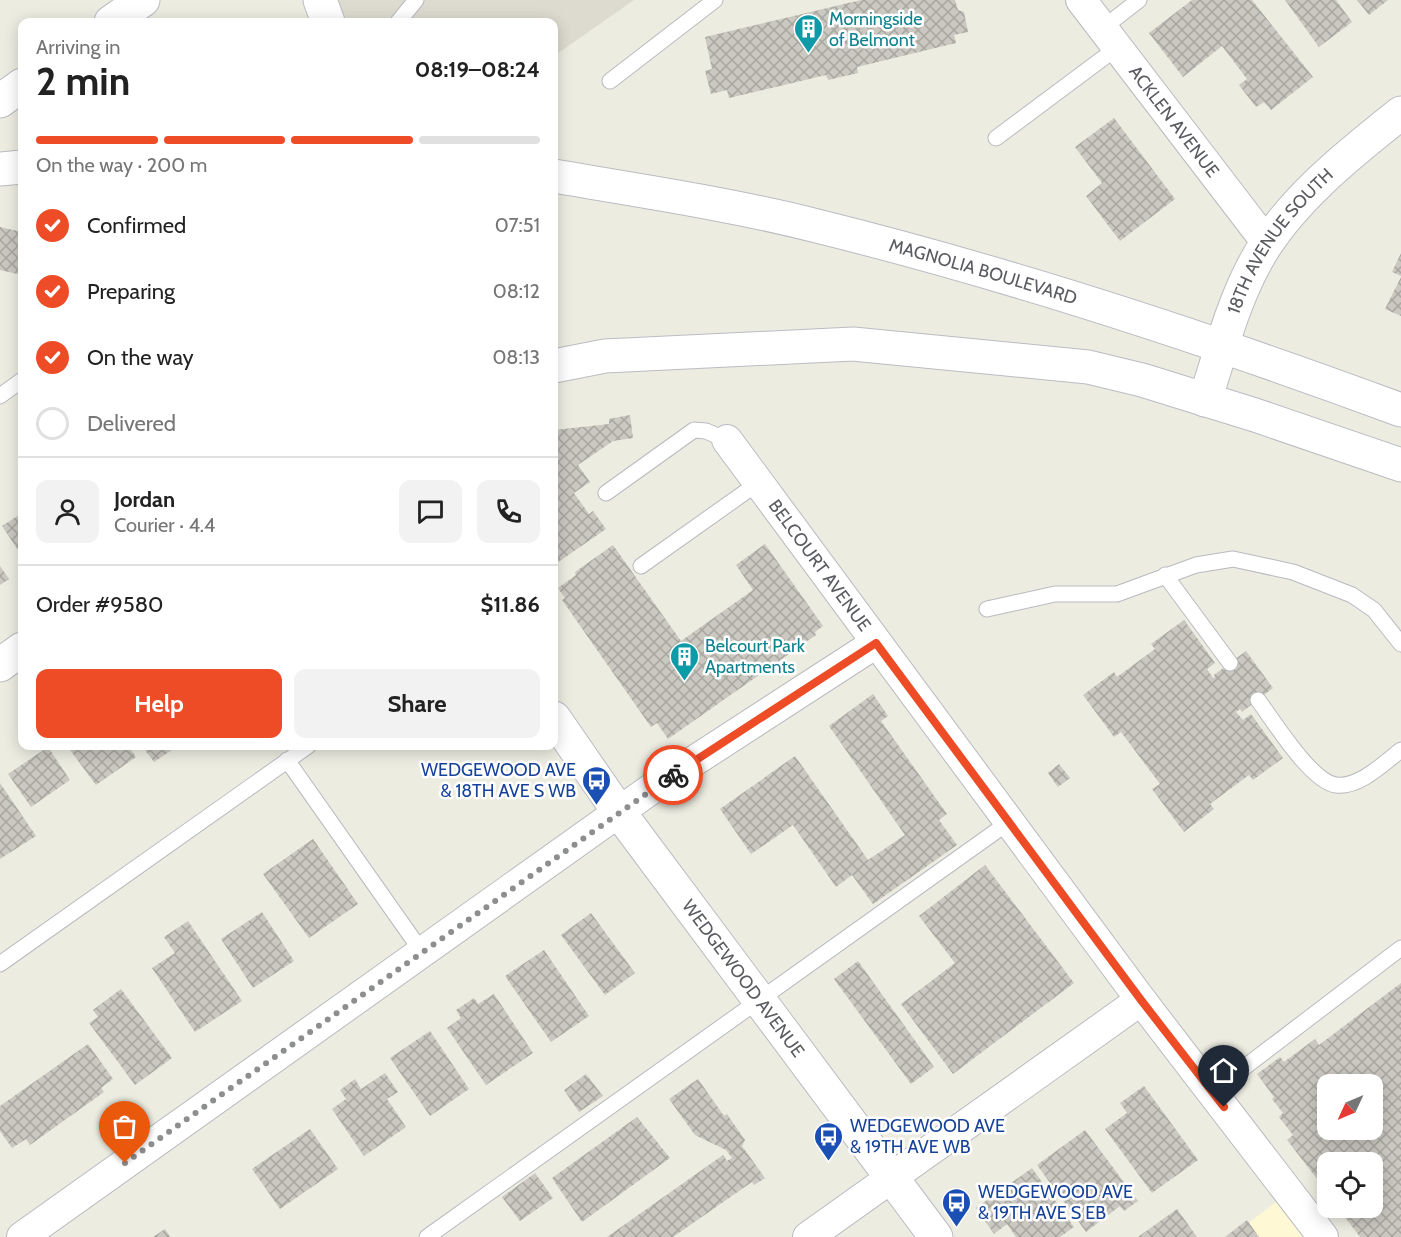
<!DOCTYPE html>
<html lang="en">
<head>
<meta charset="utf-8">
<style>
  :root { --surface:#fff; --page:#f2f2f2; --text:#222; --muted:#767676; --line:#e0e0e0; --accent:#ed4c27 }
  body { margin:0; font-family:Cabin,sans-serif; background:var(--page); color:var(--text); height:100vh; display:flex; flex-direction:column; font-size:22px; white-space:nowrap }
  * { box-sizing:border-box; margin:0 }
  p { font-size:20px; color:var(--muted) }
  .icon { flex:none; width:33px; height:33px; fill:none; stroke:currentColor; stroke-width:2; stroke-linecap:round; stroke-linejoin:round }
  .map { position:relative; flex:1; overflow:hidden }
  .drawer { position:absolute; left:18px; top:18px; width:540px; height:732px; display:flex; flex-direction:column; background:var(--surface); border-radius:12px; box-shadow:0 3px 15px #0003 }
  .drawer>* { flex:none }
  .needle { width:39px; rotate:226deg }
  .buttons { position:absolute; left:1317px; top:1074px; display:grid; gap:12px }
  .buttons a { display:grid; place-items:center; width:66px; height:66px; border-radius:12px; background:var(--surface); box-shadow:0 3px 15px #0003; font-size:30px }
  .pin { position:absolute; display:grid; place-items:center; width:51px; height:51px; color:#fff; margin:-62px -26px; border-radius:50% 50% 50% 0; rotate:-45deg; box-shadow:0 0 6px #0007 }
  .pin .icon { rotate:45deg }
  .courier { position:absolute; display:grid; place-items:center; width:60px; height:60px; margin:-30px; border:4px solid #ed4c27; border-radius:50%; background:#fff; color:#222; box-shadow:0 2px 8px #0007 }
  .summary em { font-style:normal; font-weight:800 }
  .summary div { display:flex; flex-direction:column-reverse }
  .summary { display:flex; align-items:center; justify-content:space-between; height:102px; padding:0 18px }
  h1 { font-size:39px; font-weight:800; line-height:45px }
  .bar { display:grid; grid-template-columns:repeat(4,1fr); gap:9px 6px; align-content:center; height:72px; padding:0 18px }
  .bar i { height:8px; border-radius:4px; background:var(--line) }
  .bar .current { background:var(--accent) }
  .bar p { grid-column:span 4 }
  .line { display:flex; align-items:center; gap:15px; padding:0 18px; border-top:2px solid var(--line) }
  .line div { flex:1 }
  .round { display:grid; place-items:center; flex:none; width:63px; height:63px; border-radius:12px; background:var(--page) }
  ol { padding:0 18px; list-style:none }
  li { display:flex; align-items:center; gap:18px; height:66px }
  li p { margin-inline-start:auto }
  li .icon { padding:6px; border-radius:50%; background:var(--accent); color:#fff; stroke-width:4 }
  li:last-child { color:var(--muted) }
  li i { width:33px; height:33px; border:3px solid var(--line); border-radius:50% }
  .cta { display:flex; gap:12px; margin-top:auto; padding:12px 18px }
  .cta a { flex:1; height:69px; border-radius:12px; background:var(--accent); color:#fff; font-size:24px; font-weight:800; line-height:69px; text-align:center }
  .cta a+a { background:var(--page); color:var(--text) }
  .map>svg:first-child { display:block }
  .commercial { fill:#fef9d4 }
  .education { fill:#dddbcf }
  .building { fill:url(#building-cross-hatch); fill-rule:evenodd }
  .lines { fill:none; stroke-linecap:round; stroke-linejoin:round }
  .lane-casing { stroke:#b9bac0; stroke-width:17 }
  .street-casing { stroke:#b9bac0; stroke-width:32 }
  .secondary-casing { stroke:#babcc3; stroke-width:35 }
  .lane { stroke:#fff; stroke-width:15 }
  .street { stroke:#fff; stroke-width:30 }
  .secondary { stroke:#fff; stroke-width:33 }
  .done { stroke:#8d8e8e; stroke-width:6; stroke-dasharray:0 10.8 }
  .route { stroke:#ed4c27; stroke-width:8 }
  .labels { text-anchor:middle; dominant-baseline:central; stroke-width:5; stroke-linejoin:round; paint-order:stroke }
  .culture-label { font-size:18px; fill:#0d838f; stroke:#fff; text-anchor:start }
  .street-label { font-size:18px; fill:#5a5c62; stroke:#fff }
  .transit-label { font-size:18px; fill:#164399; stroke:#fff; text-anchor:start }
</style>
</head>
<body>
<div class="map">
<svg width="1401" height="1237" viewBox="0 0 1401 1237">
  <defs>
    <pattern id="building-cross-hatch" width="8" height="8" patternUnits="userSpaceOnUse" patternTransform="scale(1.5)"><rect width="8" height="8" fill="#cac8c0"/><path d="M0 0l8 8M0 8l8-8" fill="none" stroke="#a7a69f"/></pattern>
  </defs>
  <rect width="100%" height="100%" fill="#edece1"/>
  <!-- commercial -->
  <path class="commercial" d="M1289 1192 1323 1237H1230Z"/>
  <!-- education -->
  <path class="education" d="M319 0H634L554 56V22H327Z"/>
  <!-- building -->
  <path class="building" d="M861 0H955L958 10 964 12 968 32 954 35 956 43 857 67 858 73 828 80 826 75 729 98 727 90 711 94 705 71 712 69 705 37Z
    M1192 0H1252L1313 77 1271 110 1264 102 1256 107 1239 85 1247 79 1222 46 1183 77 1149 33Z
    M1285 0H1336L1352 22 1319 47Z
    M1357 0H1388L1369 15Z
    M1114 118 1175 199 1120 241 1086 196 1102 183 1075 147Z
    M0 227 22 232V275L0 270Z
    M1401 253V276L1392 272Z
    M1401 277V316L1385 309Z
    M630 415 633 438 613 441 578 465 590 482 574 493 589 514 593 511 606 529 554 565V430L609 424V419Z
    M22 513V556L2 526Z
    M765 544 823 626 815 632 816 635 668 739 657 723 651 727 562 600 565 598 558 588 576 575 575 572 613 545 681 641 753 590 736 565Z
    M0 566 9 579 0 585Z
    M1184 620 1215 663 1207 669 1213 678 1215 677 1214 675 1246 651 1273 688 1242 712 1240 709 1236 712 1243 720 1251 714 1283 758 1253 780 1249 775 1210 804 1214 809 1184 832 1152 789 1160 784 1121 732 1114 737 1083 695 1114 672 1117 677 1155 649 1151 644Z
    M873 694 888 716 881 721 947 814 939 820 957 845 873 904 852 875 836 887 793 825 751 854 720 809 795 756 868 860 905 835 829 726Z
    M67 746H128L136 757 96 785Z
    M142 746H178L154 762Z
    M48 747 70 780 31 807 8 774Z
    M1059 764 1070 778 1058 787 1048 773Z
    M0 783 36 836 0 859Z
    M313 839 358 904 309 938 263 874Z
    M985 865 1074 983 953 1074 901 1004 955 963 919 916Z
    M262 912 294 961 253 988 221 939Z
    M591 913 635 973 605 995 561 935Z
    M188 921 242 1001 195 1032 152 968 175 953 164 937Z
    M544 950 589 1016 551 1042 505 976Z
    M858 961 934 1067 911 1084 834 979Z
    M1401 983V1237H1360L1338 1208H1372V1162H1328V1193L1287 1140 1293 1135 1279 1117 1283 1113 1272 1099 1274 1097 1257 1074 1280 1057 1284 1062 1315 1039 1319 1045ZM1328 1084H1372V1130H1328Z
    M121 989 172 1058 135 1085 89 1023 98 1017 93 1010Z
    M494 994 533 1053 486 1085 447 1028 461 1018 456 1010 474 998 478 1004Z
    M430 1031 469 1089 430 1116 390 1058Z
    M88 1044 113 1079 101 1088 104 1092 30 1145 26 1139 12 1148 0 1131V1106Z
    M385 1073 398 1092 387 1099 406 1127 364 1156 332 1109 346 1099 340 1090 355 1079 361 1089Z
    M586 1074 603 1096 579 1112 564 1090Z
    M698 1079 724 1116 727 1114 745 1140 742 1146 765 1178 754 1185 752 1182 673 1237H607L723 1155 727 1161 732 1158 726 1150 695 1135 669 1099Z
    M1144 1086 1198 1160 1152 1193 1105 1129 1127 1113 1120 1103Z
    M637 1117 670 1158 582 1222 552 1178Z
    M310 1129 338 1169 280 1209 252 1169Z
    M1085 1130 1138 1201 1124 1211 1120 1206 1086 1232 1037 1165Z
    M1032 1168 1074 1227 1060 1237H1016L1007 1224 994 1234 976 1208Z
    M535 1173 553 1198 520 1221 502 1197Z
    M1177 1209 1197 1237H1138Z
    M1247 1220 1259 1237H1225Z
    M165 1229 170 1237H153Z"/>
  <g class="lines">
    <defs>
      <path id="lane" d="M398 22 416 0
        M1103 28 1139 0
        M610 81 715 0
        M996 138 1118 47
        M0 396 22 380
        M606 493 694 430 706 431 727 440
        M641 566 758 483
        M1165 575 1230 663
        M987 609 1055 594H1117L1196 565 1233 559 1293 572 1352 595 1374 610 1401 644
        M1258 700C1273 720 1311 782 1336 785 1359 788 1384 763 1401 750
        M287 760 422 952
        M0 964 308 746
        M1212 1092 1401 948
        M427 1237 1009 822"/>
      <g id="street">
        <path id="s1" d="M1081 0 1267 243"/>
        <path id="s2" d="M727 440 1141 1000 1323 1237"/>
        <path d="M22 1237 654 787 876 643"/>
        <path d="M808 1237 1141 1000"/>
      </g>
      <g id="secondary">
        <path d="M320 0 328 22"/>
        <path d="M111 22 143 0"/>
        <path d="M0 101 22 85"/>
        <path d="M0 169 22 167"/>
        <path id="s3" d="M554 176C642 191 730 204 817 226 1015 275 1209 339 1401 410"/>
        <path d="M554 366 605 356 853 344 1088 367 1142 380 1255 415 1401 465"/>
        <path id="s4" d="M1205 400C1220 354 1232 305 1255 263 1286 204 1349 154 1401 113"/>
        <path d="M0 665 22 649"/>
        <path id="s5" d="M554 718 619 812 936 1237"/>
      </g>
    </defs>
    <!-- lane casing -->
    <use href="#lane" class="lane-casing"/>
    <!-- street casing -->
    <use href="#street" class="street-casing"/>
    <!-- secondary casing -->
    <use href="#secondary" class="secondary-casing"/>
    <!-- lane -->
    <use href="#lane" class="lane"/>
    <!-- street -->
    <use href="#street" class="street"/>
    <!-- secondary -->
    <use href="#secondary" class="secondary"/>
  </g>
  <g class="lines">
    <!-- done -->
    <path class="done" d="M125 1163 673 775"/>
    <!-- route -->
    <path class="route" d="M673 775 876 643 1141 1000 1224 1107"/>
  </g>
  <!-- icons -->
  <defs>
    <symbol id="building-pin" viewBox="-11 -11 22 30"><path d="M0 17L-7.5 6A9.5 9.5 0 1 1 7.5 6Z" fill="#0f9aa8" stroke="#fff"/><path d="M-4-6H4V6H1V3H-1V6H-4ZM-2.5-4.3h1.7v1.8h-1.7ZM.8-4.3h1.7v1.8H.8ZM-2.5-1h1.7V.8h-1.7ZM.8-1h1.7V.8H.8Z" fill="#fff"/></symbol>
    <symbol id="bus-pin" viewBox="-11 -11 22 30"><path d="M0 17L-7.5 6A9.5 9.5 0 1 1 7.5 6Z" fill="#1a4fb4" stroke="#fff"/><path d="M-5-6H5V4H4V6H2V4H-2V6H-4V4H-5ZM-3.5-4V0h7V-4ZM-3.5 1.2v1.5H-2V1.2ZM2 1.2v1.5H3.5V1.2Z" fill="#fff"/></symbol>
  </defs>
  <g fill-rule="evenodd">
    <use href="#building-pin" x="792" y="12" width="33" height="45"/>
    <use href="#building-pin" x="668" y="640" width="33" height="45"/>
    <use href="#bus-pin" x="580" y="764" width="33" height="45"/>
    <use href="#bus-pin" x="812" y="1120" width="33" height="45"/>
    <use href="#bus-pin" x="940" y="1186" width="33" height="45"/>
  </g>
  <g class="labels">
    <!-- culture labels -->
    <g class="culture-label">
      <text x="829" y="19">Morningside<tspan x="829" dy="21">of Belmont</tspan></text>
      <text x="705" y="646">Belcourt Park<tspan x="705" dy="21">Apartments</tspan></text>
    </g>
    <!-- street labels -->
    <g class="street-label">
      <text stroke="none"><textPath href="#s1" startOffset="153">ACKLEN AVENUE</textPath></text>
      <text stroke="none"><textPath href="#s4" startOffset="178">18TH AVENUE SOUTH</textPath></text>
      <text stroke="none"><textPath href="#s3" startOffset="440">MAGNOLIA BOULEVARD</textPath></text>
      <text stroke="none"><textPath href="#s2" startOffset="156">BELCOURT AVENUE</textPath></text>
      <text stroke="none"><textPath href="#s5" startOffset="322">WEDGEWOOD AVENUE</textPath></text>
    </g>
    <!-- transit labels -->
    <g class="transit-label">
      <text x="576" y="770" text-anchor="end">WEDGEWOOD AVE<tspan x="576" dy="21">&amp; 18TH AVE S WB</tspan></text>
      <text x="850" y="1126">WEDGEWOOD AVE<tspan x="850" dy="21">&amp; 19TH AVE WB</tspan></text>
      <text x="978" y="1192">WEDGEWOOD AVE<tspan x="978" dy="21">&amp; 19TH AVE S EB</tspan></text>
    </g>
  </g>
</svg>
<div class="buttons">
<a><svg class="needle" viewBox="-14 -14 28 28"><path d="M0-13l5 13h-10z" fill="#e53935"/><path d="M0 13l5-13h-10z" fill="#767676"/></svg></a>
<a><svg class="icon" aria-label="locate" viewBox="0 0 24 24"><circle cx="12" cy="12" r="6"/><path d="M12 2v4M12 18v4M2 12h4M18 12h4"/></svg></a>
</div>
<div class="pin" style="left:125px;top:1163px;background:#ea580c"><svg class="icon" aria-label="bag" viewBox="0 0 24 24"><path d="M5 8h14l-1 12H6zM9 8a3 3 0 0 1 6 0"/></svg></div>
<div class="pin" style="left:1224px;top:1107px;background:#1f2937"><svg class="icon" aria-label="home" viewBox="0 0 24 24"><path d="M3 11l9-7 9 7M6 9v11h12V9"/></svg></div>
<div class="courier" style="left:673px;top:775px"><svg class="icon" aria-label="bike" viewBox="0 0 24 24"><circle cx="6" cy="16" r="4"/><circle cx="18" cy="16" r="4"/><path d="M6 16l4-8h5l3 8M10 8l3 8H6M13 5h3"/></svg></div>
<section class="drawer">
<div class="summary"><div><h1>2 min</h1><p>Arriving in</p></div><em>08:19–08:24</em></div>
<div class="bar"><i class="current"></i><i class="current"></i><i class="current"></i><i></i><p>On the way · 200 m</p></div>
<ol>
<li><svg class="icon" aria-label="check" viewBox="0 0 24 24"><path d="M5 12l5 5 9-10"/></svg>Confirmed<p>07:51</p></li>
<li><svg class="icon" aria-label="check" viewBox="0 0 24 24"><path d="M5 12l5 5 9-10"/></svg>Preparing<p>08:12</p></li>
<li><svg class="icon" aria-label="check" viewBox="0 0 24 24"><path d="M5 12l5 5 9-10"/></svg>On the way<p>08:13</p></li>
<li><i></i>Delivered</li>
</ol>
<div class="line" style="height:108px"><a class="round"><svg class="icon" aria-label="person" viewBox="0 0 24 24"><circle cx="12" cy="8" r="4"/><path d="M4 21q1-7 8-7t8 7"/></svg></a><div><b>Jordan</b><p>Courier · 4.4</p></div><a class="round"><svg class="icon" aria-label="chat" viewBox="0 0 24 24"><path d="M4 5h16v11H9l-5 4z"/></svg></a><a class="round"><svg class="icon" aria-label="phone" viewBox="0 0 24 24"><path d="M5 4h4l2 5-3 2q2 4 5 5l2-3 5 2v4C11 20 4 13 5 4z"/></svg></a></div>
<div class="line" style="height:78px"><div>Order #9580</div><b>$11.86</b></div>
<div class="cta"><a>Help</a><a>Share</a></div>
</section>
</div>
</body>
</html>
